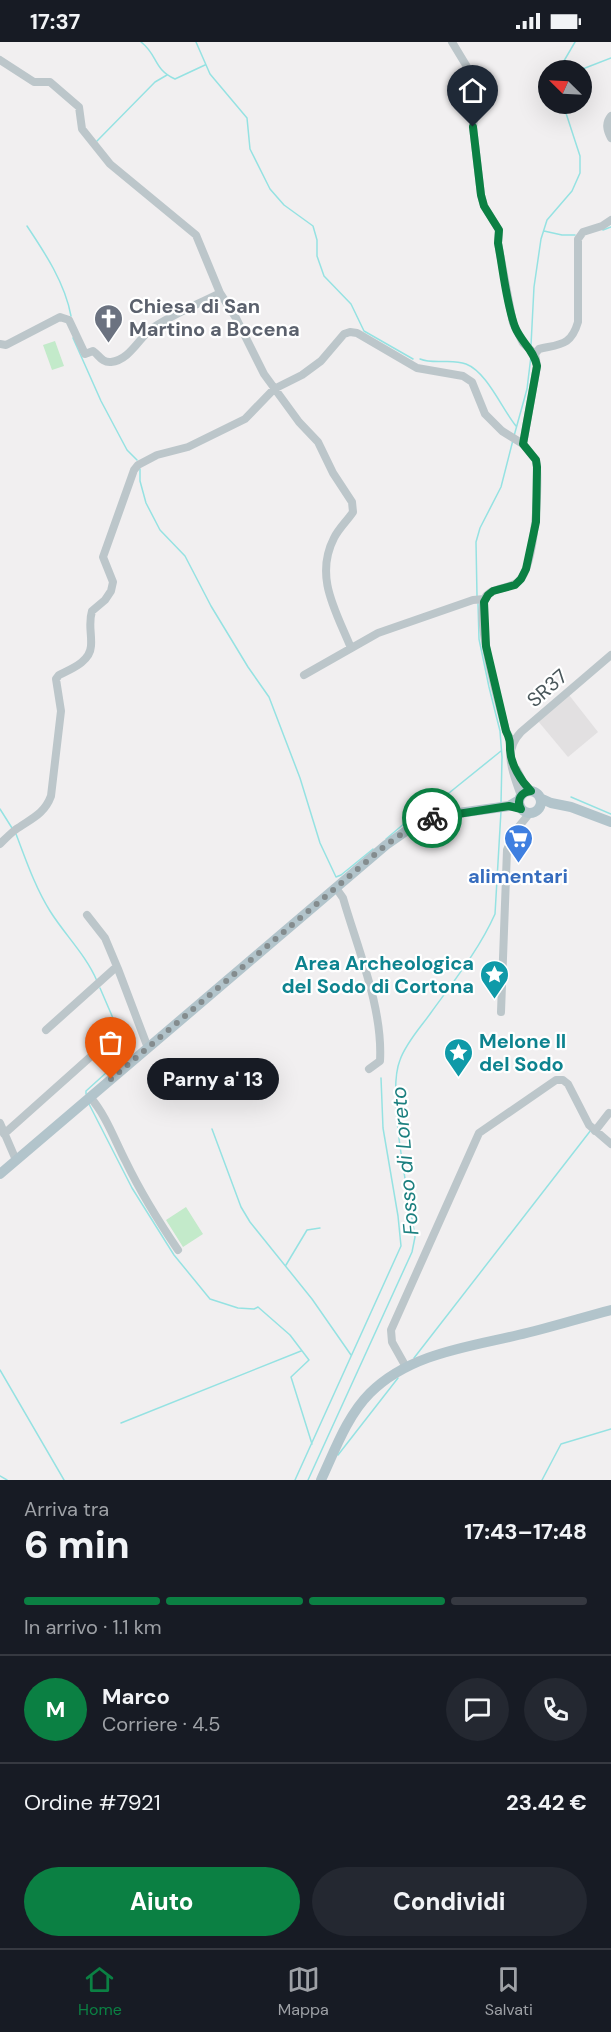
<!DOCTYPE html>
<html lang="it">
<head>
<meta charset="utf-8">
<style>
  :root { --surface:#171b24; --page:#242831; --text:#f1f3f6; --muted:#9ea1a6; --line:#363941; --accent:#0b8043 }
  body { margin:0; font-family:"DM Sans",sans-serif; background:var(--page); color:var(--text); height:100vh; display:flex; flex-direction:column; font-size:22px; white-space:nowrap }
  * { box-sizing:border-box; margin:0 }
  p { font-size:20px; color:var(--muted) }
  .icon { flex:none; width:33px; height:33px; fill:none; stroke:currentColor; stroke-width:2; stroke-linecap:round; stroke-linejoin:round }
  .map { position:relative; height:1438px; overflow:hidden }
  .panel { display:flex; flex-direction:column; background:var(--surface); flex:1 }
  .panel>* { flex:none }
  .needle { width:39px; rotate:294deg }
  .tools { position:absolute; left:538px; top:18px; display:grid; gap:12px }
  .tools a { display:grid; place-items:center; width:54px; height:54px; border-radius:50%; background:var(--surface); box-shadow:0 6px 24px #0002; font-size:30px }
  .pin { position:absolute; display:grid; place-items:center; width:51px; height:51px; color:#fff; margin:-62px -26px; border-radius:50% 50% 50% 0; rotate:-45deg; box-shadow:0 0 6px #0007 }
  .pin .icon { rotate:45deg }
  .courier { position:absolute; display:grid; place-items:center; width:60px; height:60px; margin:-30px; border:4px solid #0b8043; border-radius:50%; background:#fff; color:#222; box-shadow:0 2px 8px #0007 }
  .bubble { position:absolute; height:42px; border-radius:21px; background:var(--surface); box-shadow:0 6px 24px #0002; font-size:20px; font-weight:800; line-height:42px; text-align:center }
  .head em { font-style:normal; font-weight:800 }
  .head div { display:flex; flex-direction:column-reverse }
  .head { display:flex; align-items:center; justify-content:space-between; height:102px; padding:0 24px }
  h1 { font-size:39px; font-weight:800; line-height:45px }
  .bar { display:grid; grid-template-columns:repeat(4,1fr); gap:9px 6px; align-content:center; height:72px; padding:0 24px }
  .bar i { height:8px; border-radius:4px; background:var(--line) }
  .bar .on { background:var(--accent) }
  .bar p { grid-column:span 4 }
  .line { display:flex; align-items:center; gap:15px; padding:0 24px; border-top:2px solid var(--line) }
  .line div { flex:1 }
  .round { display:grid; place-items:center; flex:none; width:63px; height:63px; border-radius:32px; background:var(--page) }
  .action { display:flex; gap:12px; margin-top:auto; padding:12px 24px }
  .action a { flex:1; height:69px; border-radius:36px; background:var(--accent); color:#fff; font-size:24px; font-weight:800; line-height:69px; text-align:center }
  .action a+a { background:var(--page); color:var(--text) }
  .status { display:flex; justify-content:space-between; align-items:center; height:42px; padding:0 30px; background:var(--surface); direction:ltr }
  .status svg { height:16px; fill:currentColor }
  .tab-bar { display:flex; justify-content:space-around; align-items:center; height:84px; border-top:2px solid var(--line); background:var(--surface); font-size:16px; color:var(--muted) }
  .tab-bar a { display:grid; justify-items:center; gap:3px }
  .tab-bar .on { color:var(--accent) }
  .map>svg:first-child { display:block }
  .education { fill:#e2e0e1 }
  .green { fill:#c3eaca }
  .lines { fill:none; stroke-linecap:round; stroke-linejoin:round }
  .stream { stroke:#95e2e2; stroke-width:1.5 }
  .minor { stroke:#bcc6ca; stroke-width:8 }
  .major { stroke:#b2c4cb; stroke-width:10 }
  .done { stroke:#848c8e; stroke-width:6; stroke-dasharray:0 10.8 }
  .route { stroke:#0b8043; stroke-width:8 }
  .labels { text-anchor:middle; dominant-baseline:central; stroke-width:4.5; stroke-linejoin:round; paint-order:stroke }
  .worship-label { font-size:20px; font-weight:bold; fill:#5b616d; stroke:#fff; text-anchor:start }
  .street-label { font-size:20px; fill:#49565a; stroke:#fff }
  .shop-label { font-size:20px; font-weight:bold; fill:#366cbe; stroke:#fff }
  .culture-label { font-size:20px; font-weight:bold; fill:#0d838f; stroke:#fff; text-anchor:end }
  .water-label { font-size:21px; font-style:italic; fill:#1b7f7f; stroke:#fff }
</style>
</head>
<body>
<div class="status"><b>17:37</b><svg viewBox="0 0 49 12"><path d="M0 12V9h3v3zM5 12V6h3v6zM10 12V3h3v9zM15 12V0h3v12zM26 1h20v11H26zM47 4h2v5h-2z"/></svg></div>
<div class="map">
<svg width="611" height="1438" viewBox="0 0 611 1438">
  <rect width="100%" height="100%" fill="#f1eff0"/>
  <!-- education -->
  <path class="education" d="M569 653 598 690 568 715 538 679Z"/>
  <!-- green -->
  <path class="green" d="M55 299 64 324 52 328 43 303Z
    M186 1165 203 1192 183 1205 166 1178Z"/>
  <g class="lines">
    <!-- stream -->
    <path class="stream" d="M141 0C158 13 153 27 175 37L205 23
      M196 0 210 32 247 76 250 107 270 147 284 163 313 184 317 198V214L324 234 351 262 364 289 413 317
      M560 28 561 24 575 0
      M580 28 611 16
      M97 99 155 40 167 33
      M27 184C45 211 65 241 71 274
      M603 188 611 185
      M544 189 562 193H575
      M73 296 101 359 127 408 137 418
      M531 303 534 245 541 197 547 178 572 149 580 131V114L563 62
      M420 317C435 323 451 316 466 322 487 330 502 367 516 384
      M514 394 527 347 531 314
      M140 427V439L146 461 160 488 185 514 211 564 248 625 269 655 300 736 320 801 336 835 341 833 373 807
      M477 554 476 500 480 486 501 445 513 398
      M478 562 479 597 489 645 500 689 502 715 501 762
      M571 755 611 772
      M0 767 12 786
      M16 792C26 818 35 845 50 869 65 893 86 913 97 939
      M386 797 425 764 444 755 501 709
      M86 1052V1049L128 1011 100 946
      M89 1062 132 1146 174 1213 210 1257 238 1266 254 1267 258 1265 290 1293 309 1318 291 1335 312 1402
      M212 1087 241 1165 250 1180 312 1257 351 1313
      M286 1223 307 1188 320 1186
      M414 1316 591 1088
      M0 1328 64 1438
      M121 1381 301 1309
      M338 1413 398 1336
      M0 1434 7 1438
      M295 1438 401 1204 398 1174 383 1086 381 1036
      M308 1438 412 1210 415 1195C409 1155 386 1052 400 1018 406 1001 420 986 430 972 453 940 479 908 495 872L501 769
      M542 1438 561 1402 611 1387"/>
    <!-- minor -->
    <path class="minor" d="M452 0 475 38 478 47 473 85 481 153 484 164 499 188 498 201 513 281 523 301 535 312 537 324 523 402
      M0 18 34 40H50L79 65 82 87 110 122 196 193 220 251 236 276 264 332 299 380 318 400 333 431 352 460 353 470C347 479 339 486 334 496 314 535 336 569 351 606
      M611 74C605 81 607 88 611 96
      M0 302 6 303 60 275 69 278 85 312 93 309C99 313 102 321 111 320 129 318 138 298 150 288 168 274 199 262 220 251
      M535 312 539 307C560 302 571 304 578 280V197L583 190 602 184 611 178
      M304 633 378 591 473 558 484 557
      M517 728 523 740 531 749
      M521 754C513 730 502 710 521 690L611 613
      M0 802C5 797 10 792 15 788 30 777 44 773 51 754L61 669 56 637 59 633C71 627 90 620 91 604 92 591 88 582 92 569L105 558 111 549 113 540 103 515 134 428 138 423 157 413 188 405 245 377 274 347 302 333 321 319 344 292 350 290 357 291 417 326 463 334 472 340 485 372 502 389 523 402 536 418C540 441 535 524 519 539 510 548 489 544 484 558 476 583 499 661 506 689L512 700
      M336 846 343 856C358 908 383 966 380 1019L369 1027
      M87 873 105 896 118 927
      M501 970 507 808 516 788 529 772
      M46 988 114 927H118L148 1006
      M90 1055C106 1073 115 1099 126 1120 141 1151 159 1180 178 1208
      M0 1081 16 1118
      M595 1089 609 1071
      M4 1092 97 1009
      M406 1325 392 1300 391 1288 479 1091 556 1038H563L568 1042 589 1083 611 1102"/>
    <!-- major -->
    <path class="major" d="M519 760a11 11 0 1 1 22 0a11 11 0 1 1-22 0Z
      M540 756 551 761 571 765 611 780
      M0 1132 386 803 409 787 437 774 509 764 519 758
      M321 1438C335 1408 347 1374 370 1351 409 1312 467 1305 518 1293 549 1286 580 1276 611 1268"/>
  </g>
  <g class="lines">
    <!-- done -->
    <path class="done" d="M111 1037 386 803 409 787 432 776"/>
    <!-- route -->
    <path class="route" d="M432 776 509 764 521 767C516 758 521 750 531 749 521 739 511 723 510 708 510 700 510 697 506 689L486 604 484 560 488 553 493 549 515 543 521 537 526 527 536 480 537 425 536 418 523 402 537 324C534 308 521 300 515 285 506 260 503 227 498 201L499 188 484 164 481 153 473 85"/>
  </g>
  <!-- icons -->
  <defs>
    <symbol id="church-pin" viewBox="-11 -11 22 30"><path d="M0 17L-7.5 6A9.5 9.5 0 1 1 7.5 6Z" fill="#6b7280" stroke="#fff"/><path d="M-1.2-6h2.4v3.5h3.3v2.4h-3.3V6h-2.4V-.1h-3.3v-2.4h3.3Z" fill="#fff"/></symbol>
    <symbol id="supermarket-pin" viewBox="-11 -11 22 30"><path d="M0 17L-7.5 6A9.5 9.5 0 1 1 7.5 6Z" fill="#3f7fe0" stroke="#fff"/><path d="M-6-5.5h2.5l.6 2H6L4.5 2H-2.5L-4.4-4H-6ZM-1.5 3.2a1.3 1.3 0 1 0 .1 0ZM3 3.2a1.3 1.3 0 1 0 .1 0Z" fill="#fff"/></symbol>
    <symbol id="sight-pin" viewBox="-11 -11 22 30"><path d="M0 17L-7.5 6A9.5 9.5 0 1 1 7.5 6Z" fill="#0f9aa8" stroke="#fff"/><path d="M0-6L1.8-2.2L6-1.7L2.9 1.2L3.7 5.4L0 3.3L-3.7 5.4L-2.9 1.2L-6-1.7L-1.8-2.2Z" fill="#fff"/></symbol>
  </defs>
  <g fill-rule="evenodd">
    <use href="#church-pin" x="92" y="260" width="33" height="45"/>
    <use href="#supermarket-pin" x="502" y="780" width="33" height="45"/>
    <use href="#sight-pin" x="478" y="916" width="33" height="45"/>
    <use href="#sight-pin" x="442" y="994" width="33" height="45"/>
  </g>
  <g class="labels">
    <!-- worship labels -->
    <g class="worship-label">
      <text x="129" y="264">Chiesa di San<tspan x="129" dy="23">Martino a Bocena</tspan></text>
    </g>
    <!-- street labels -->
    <g class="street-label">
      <text transform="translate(547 646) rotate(-41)">SR37</text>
    </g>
    <!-- shop labels -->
    <g class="shop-label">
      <text x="518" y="834">alimentari</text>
    </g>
    <!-- culture labels -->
    <g class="culture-label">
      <text x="474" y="921">Area Archeologica<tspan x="474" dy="23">del Sodo di Cortona</tspan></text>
      <text x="479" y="999" text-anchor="start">Melone II<tspan x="479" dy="23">del Sodo</tspan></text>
    </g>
    <!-- water labels -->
    <g class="water-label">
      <text transform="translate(405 1119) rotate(-95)">Fosso di Loreto</text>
    </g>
  </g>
</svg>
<div class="tools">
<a><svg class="needle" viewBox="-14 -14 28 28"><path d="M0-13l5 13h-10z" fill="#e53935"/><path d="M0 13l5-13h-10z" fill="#9ea1a6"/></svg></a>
</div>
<div class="pin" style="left:111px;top:1037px;background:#ea580c"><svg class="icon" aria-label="bag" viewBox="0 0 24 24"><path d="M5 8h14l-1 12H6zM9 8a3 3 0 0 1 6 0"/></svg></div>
<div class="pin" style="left:473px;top:85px;background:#1f2937"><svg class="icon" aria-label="home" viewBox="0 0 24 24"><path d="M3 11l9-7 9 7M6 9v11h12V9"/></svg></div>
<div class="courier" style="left:432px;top:776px"><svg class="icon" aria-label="bike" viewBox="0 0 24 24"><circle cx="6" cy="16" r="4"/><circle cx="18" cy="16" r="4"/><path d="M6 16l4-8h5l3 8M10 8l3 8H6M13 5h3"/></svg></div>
<div class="bubble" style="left:147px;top:1016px;width:132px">Parny a' 13</div>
</div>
<section class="panel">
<div class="head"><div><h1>6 min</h1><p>Arriva tra</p></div><em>17:43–17:48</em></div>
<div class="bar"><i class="on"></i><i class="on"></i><i class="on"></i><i></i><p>In arrivo · 1.1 km</p></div>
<div class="line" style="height:108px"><b class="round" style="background:var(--accent);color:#fff">M</b><div><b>Marco</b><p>Corriere · 4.5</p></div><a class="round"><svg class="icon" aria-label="chat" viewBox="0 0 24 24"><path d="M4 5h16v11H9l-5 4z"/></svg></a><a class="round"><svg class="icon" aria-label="phone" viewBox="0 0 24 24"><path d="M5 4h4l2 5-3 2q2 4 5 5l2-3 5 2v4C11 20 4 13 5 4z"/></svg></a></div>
<div class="line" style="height:78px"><div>Ordine #7921</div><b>23.42 €</b></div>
<div class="action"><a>Aiuto</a><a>Condividi</a></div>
</section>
<nav class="tab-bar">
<a class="on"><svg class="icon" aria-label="home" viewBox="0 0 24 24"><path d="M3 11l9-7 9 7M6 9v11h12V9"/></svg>Home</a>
<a><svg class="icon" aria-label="map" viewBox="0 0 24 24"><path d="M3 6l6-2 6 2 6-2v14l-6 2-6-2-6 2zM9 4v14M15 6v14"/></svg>Mappa</a>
<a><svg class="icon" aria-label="saved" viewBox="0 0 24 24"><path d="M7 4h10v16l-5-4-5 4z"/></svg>Salvati</a>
</nav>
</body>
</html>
